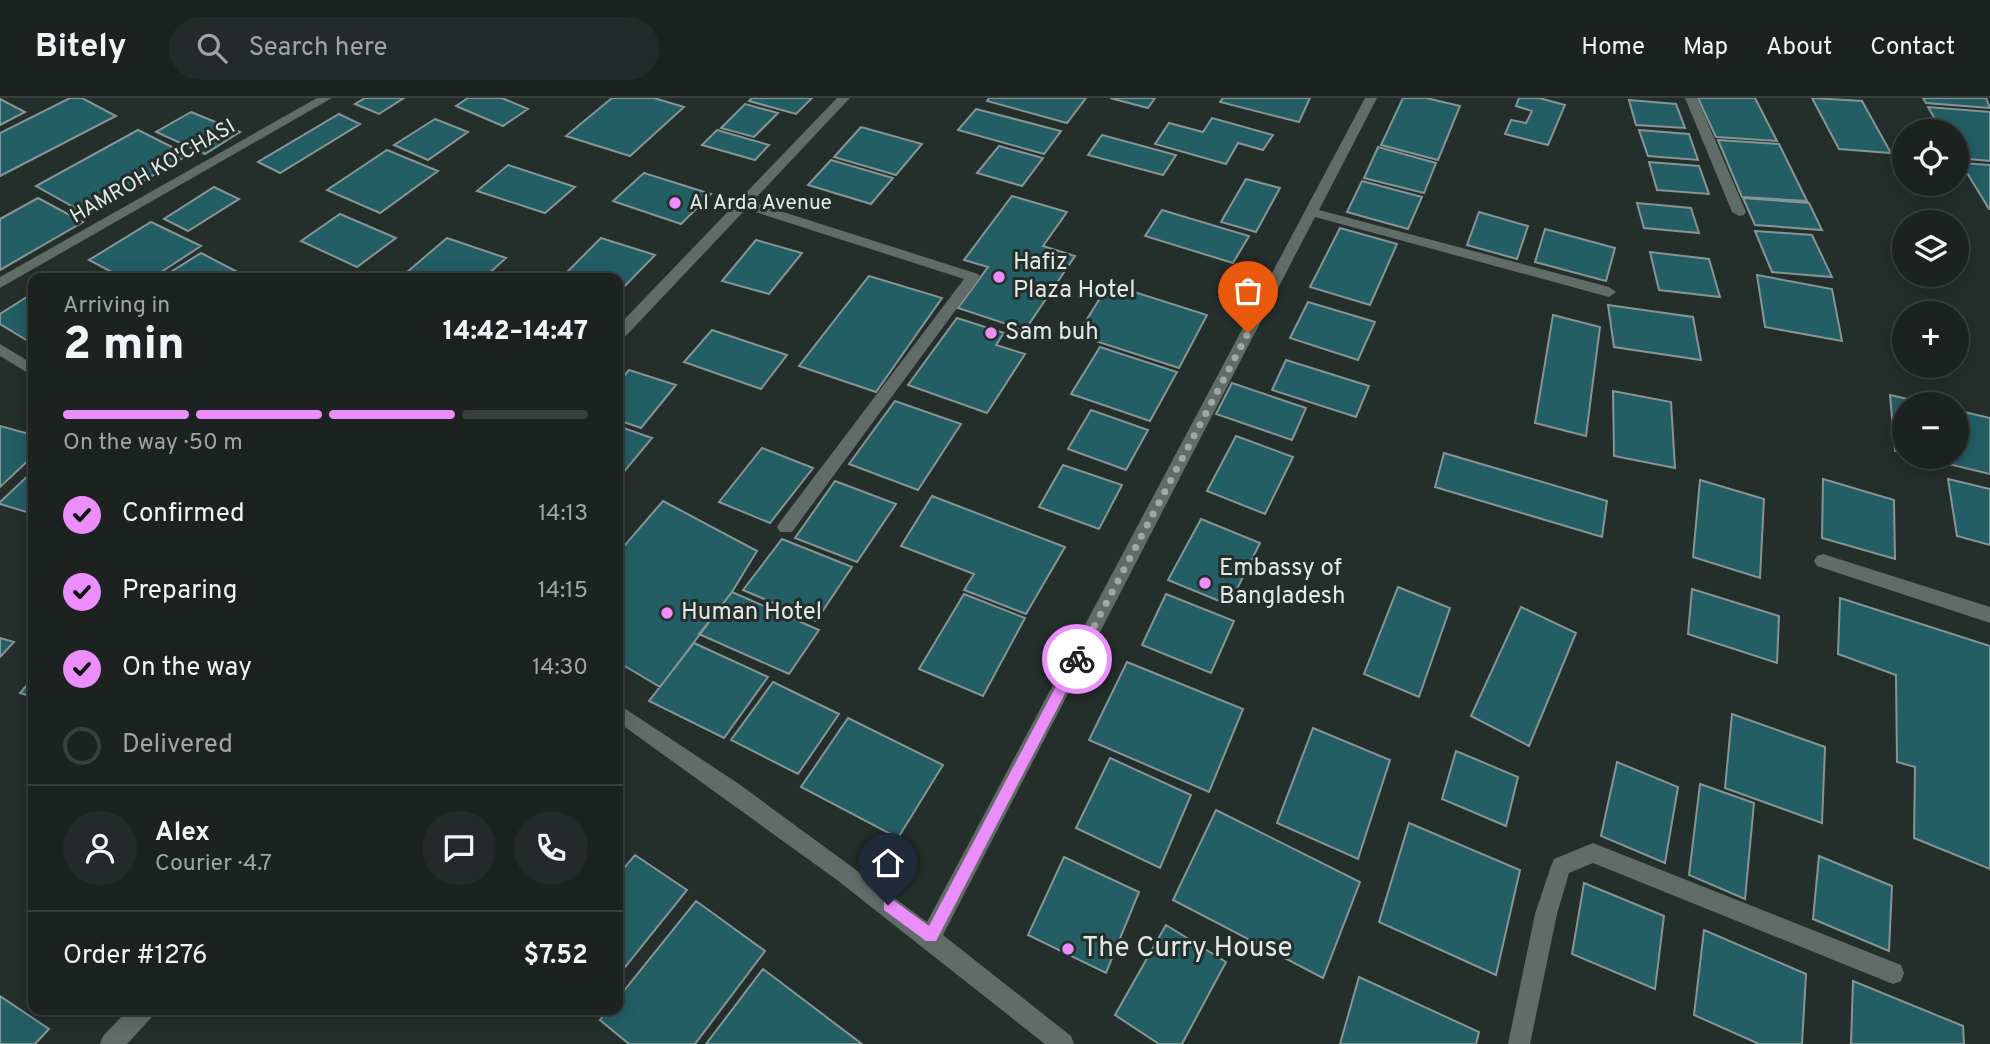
<!DOCTYPE html>
<html lang="en">
<head>
<meta charset="utf-8">
<style>
  :root { --surface:#1b2220; --page:#242a29; --text:#f1f3f6; --muted:#a0a4a5; --line:#393f3e; --accent:#eb8dfb }
  body { margin:0; font-family:Overpass,sans-serif; background:var(--page); color:var(--text); height:100vh; display:flex; flex-direction:column; font-size:26px; white-space:nowrap }
  * { box-sizing:border-box; margin:0 }
  p { font-size:23px; color:var(--muted) }
  .icon { flex:none; width:38px; height:38px; fill:none; stroke:currentColor; stroke-width:2; stroke-linecap:round; stroke-linejoin:round }
  .map { position:relative; flex:1; overflow:hidden }
  .details { position:absolute; left:28px; top:175px; width:595px; height:742px; display:flex; flex-direction:column; background:var(--surface); border-radius:14px; box-shadow:0 4px 18px #0003,0 0 0 2px var(--line) }
  .details>* { flex:none }
  .fabs { position:absolute; left:1892px; top:21px; display:grid; gap:14px }
  .fabs a { display:grid; place-items:center; width:77px; height:77px; border-radius:50%; background:var(--surface); box-shadow:0 4px 18px #0003,0 0 0 2px var(--line); font-size:35px }
  .pin { position:absolute; display:grid; place-items:center; width:60px; height:60px; color:#fff; margin:-72px -30px; border-radius:50% 50% 50% 0; rotate:-45deg; box-shadow:0 0 7px #0007 }
  .pin .icon { rotate:45deg }
  .courier { position:absolute; display:grid; place-items:center; width:70px; height:70px; margin:-35px; border:5px solid #eb8dfb; border-radius:50%; background:#fff; color:#222; box-shadow:0 2px 9px #0007 }
  .headline em { font-style:normal; font-weight:800 }
  .headline div { display:flex; flex-direction:column-reverse }
  .headline { display:flex; align-items:center; justify-content:space-between; height:119px; padding:0 35px }
  h1 { font-size:46px; font-weight:800; line-height:52px }
  .bar { display:grid; grid-template-columns:repeat(4,1fr); gap:10px 7px; align-content:center; height:84px; padding:0 35px }
  .bar i { height:9px; border-radius:5px; background:var(--line) }
  .bar .current { background:var(--accent) }
  .bar p { grid-column:span 4 }
  .line { display:flex; align-items:center; gap:18px; padding:0 35px; border-top:2px solid var(--line) }
  .line div { flex:1 }
  .round { display:grid; place-items:center; flex:none; width:74px; height:74px; border-radius:37px; background:var(--page) }
  ol { padding:0 35px; list-style:none }
  li { display:flex; align-items:center; gap:21px; height:77px }
  li p { margin-inline-start:auto }
  li .icon { padding:7px; border-radius:50%; background:var(--accent); color:#111; stroke-width:4 }
  li:last-child { color:var(--muted) }
  li i { width:38px; height:38px; border:4px solid var(--line); border-radius:50% }
  header { display:flex; align-items:center; gap:42px; box-sizing:border-box; height:98px; padding:0 35px; background:var(--surface); border-bottom:2px solid var(--line) }
  header strong { font-size:33px }
  nav { display:flex; gap:38px; margin-inline-start:auto; font-size:24px }
  .search { width:490px; height:63px; background:var(--page); display:flex; align-items:center; gap:18px; box-sizing:border-box; padding:0 24px; border-radius:38px; color:var(--muted); font-size:26px }
  .map>svg:first-child { display:block }
  .building { fill:#235e65; stroke:#879495; stroke-width:2 }
  .lines { fill:none; stroke-linecap:round; stroke-linejoin:round }
  .minor { fill:#616c69; fill-rule:evenodd }
  .route { fill:#eb8dfb }
  .done { stroke:#a0a8a5; stroke-width:7; stroke-dasharray:0 12.6 }
  .poi-dot { fill:#eb8dfb; stroke:#242e2b; stroke-width:2.5 }
  .labels { text-anchor:middle; dominant-baseline:central; stroke-width:6; stroke-linejoin:round; paint-order:stroke }
  .far-street-label { font-size:21px; fill:#e3e9e7; stroke:#242e2b }
  .far-poi-label { font-size:21px; fill:#e3e9e7; stroke:#242e2b; text-anchor:start }
  .poi-label { font-size:24px; fill:#e3e9e7; stroke:#242e2b; text-anchor:start }
  .near-poi-label { font-size:28px; fill:#e3e9e7; stroke:#242e2b; text-anchor:start }
</style>
</head>
<body>
<header>
<strong>Bitely</strong>
<div class="search"><svg class="icon" aria-label="search" viewBox="0 0 24 24"><circle cx="10" cy="10" r="6"/><path d="M15 15l6 6"/></svg>Search here</div>
<nav><a>Home</a><a>Map</a><a>About</a><a>Contact</a></nav>
</header>
<div class="map">
<svg width="1990" height="946" viewBox="0 0 1990 946">
  <rect width="100%" height="100%" fill="#242e2b"/>
  <!-- building -->
  <path class="building" d="M70 0H82L116 18 0 78V35Z
    M365 0H404L379 16 355 6Z
    M468 0H502L528 11 503 28 456 8Z
    M612 0H654L684 9 630 58 566 38Z
    M752 0H812L796 16 749 3Z
    M989 0H1086L1067 25 987 3Z
    M1110 0H1155L1148 10Z
    M1223 0H1310L1299 24 1220 4Z
    M1403 0H1426L1460 8 1438 62 1381 47Z
    M1519 0H1539L1565 7 1548 47 1505 36 1511 22 1526 25 1532 13 1516 8Z
    M1698 0H1755L1777 43 1716 39Z
    M1812 0 1862 3 1891 55 1839 51Z
    M1923 0H1986L1990 10 1926 5Z
    M0 1 25 14 0 27Z
    M1629 2 1676 6 1685 30 1636 27Z
    M745 6 778 15 754 39 721 30Z
    M1928 9 1990 14V63L1958 60 1956 33H1942Z
    M976 11 1061 33 1044 56 958 32Z
    M191 14 240 34 205 56 156 34Z
    M339 16 360 26 280 75 258 64Z
    M1212 20 1273 37 1263 52 1238 45 1226 66 1155 46 1169 25 1203 34Z
    M435 21 468 34 428 62 394 47Z
    M861 29 922 46 896 77 834 59Z
    M138 32 188 57 86 116 36 88Z
    M717 32 769 47 755 62 702 47Z
    M1639 32 1689 36 1698 62 1648 58Z
    M1102 37 1176 57 1163 77 1088 57Z
    M1718 42 1779 46 1807 103 1742 99Z
    M999 48 1043 60 1022 88 977 75Z
    M1378 49 1436 65 1424 95 1364 80Z
    M387 52 438 73 380 115 327 92Z
    M831 62 893 80 871 106 808 87Z
    M1649 64 1699 68 1709 96 1657 92Z
    M1961 65 1990 67V111H1989Z
    M508 67 575 89 545 115 477 93Z
    M644 75 711 96 681 126 613 103Z
    M1246 81 1280 90 1256 134 1221 124Z
    M1362 83 1422 99 1408 131 1347 114Z
    M214 89 239 101 188 133 164 121Z
    M1012 98 1067 114 1043 148 1075 158 1025 232 958 210 988 169 964 162Z
    M38 100 83 124 0 172V121Z
    M1743 100 1809 105 1822 132 1755 127Z
    M1637 105 1691 110 1699 135 1644 130Z
    M1162 112 1249 138 1233 165 1145 138Z
    M1479 114 1528 128 1517 161 1467 147Z
    M340 116 396 140 357 169 301 143Z
    M151 124 201 148 152 180H123L89 162Z
    M1340 130 1397 146 1370 207 1310 189Z
    M1545 131 1615 150 1606 183 1535 164Z
    M1755 133 1812 137 1832 179 1772 174Z
    M447 140 506 160 484 180H400Z
    M601 140 655 157 618 195V180H561Z
    M756 142 802 155 769 196 722 183Z
    M1650 154 1709 161 1720 199 1659 192Z
    M201 155 249 180H161Z
    M1757 177 1832 191 1842 243 1765 229Z
    M869 178 942 200 876 294 799 268Z
    M1109 186 1207 217 1179 270 1077 237Z
    M33 195V246L0 226V216Z
    M1308 204 1375 224 1358 262 1290 240Z
    M1608 207 1693 219 1701 262 1614 249Z
    M1553 217 1600 229 1586 338 1535 325Z
    M957 220 1004 235 996 247 1025 256 987 315 908 287Z
    M712 232 787 257 761 291 684 264Z
    M1100 249 1177 274 1150 323 1071 296Z
    M1286 262 1369 288 1356 319 1272 292Z
    M629 272 676 287 641 330 618 322V285Z
    M1232 285 1306 310 1292 342 1216 316Z
    M1613 293 1671 304 1675 370 1614 358Z
    M1890 297 1930 306H1904V355L1895 353Z
    M895 303 961 326 918 392 849 366Z
    M1091 312 1148 332 1126 372 1068 351Z
    M1956 312 1990 320V376L1919 359H1956Z
    M0 328 33 337V358L0 389Z
    M618 328 652 340 618 381Z
    M1236 338 1293 359 1265 416 1207 393Z
    M762 350 813 370 770 425 719 404Z
    M1444 355 1607 403 1602 439 1435 389Z
    M1063 367 1122 387 1099 431 1039 409Z
    M33 373V416L0 406V404Z
    M1823 381 1894 402 1895 461 1822 440Z
    M1948 381 1990 391V447L1957 438Z
    M1700 382 1764 401 1760 480 1693 459Z
    M835 383 896 406 857 464 795 440Z
    M932 398 1065 449 1026 516 964 492 974 476 901 448Z
    M663 403 757 453 732 494 660 589 618 564V455Z
    M1201 421 1260 445 1229 507 1168 482Z
    M782 441 852 469 816 523 743 492Z
    M1398 489 1450 510 1419 599 1364 576Z
    M1692 491 1779 518 1777 565 1688 536Z
    M732 494 819 532 789 576 699 536Z
    M964 496 1025 520 983 598 919 571Z
    M1166 496 1234 523 1211 575 1142 547Z
    M1840 500 1990 548V771L1914 740 1915 669 1897 664 1896 577 1838 556Z
    M1521 509 1576 535 1529 648 1471 618Z
    M0 540 14 544 0 559Z
    M694 545 768 579 724 640 649 603Z
    M1127 564 1243 611 1209 694 1089 642Z
    M33 580V599L20 595Z
    M773 584 839 616 798 676 731 642Z
    M1732 616 1825 649 1822 725 1725 690Z
    M848 620 943 667 898 740 801 689Z
    M1313 630 1390 662 1358 761 1277 725Z
    M1456 653 1518 679 1506 728 1442 701Z
    M1110 660 1191 697 1160 770 1076 730Z
    M1617 664 1678 689 1665 765 1601 738Z
    M1700 686 1754 705 1745 801 1689 777Z
    M1216 712 1360 784 1323 880 1173 802Z
    M1409 725 1520 772 1496 877 1379 824Z
    M635 757 687 792 618 878V777Z
    M1819 758 1892 788 1889 853 1813 821Z
    M1064 759 1139 794 1106 875 1028 837Z
    M1584 785 1664 818 1655 891 1572 856Z
    M696 803 765 853 695 946H629L600 922 608 912H618V900Z
    M1166 827 1226 864 1182 946H1159L1115 917Z
    M1704 832 1806 876 1802 946H1759L1694 917Z
    M763 871 862 946H706Z
    M1359 879 1479 934 1476 946H1340Z
    M1853 883 1963 928 1964 946H1851Z
    M0 898 49 931 35 946H0Z"/>
  <g class="lines">
    <!-- minor -->
    <path class="minor" d="M317 0H332L0 190V179Z
      M837 0H850L752 104 978 176 980 179 792 434H780L777 429 780 424 964 181 746 111 623 241 618 242V228Z
      M1365 0H1377L1319 112 1609 189 1616 194 1609 199 1315 119 943 837 1071 938 1074 946H1045L837 782 618 624V606L739 686 927 824Z
      M1685 0H1697L1746 114 1744 117 1739 118 1732 114Z
      M0 246 33 266V278L0 258Z
      M1823 456 1990 509V525L1817 468 1814 463 1817 458Z
      M1593 745 1901 867 1904 875 1901 883 1893 886 1593 765 1569 775 1557 816 1530 946H1508L1535 816 1551 768 1554 761Z
      M128 912H154L151 920 127 946H100L103 938Z"/>
  </g>
  <!-- route -->
  <path class="route" d="M1077 556 1083 561 1081 565 936 843H926L884 812V802H893L929 828 1072 558Z"/>
  <g class="lines">
    <!-- done -->
    <path class="done" d="M1077 561 1248 235"/>
  </g>
  <!-- markers -->
  <g class="poi-dot">
    <circle cx="675" cy="105" r="7"/>
    <circle cx="999" cy="179" r="7"/>
    <circle cx="991" cy="235" r="7"/>
    <circle cx="1205" cy="485" r="7"/>
    <circle cx="667" cy="515" r="7"/>
    <circle cx="1068" cy="851" r="7"/>
  </g>
  <g class="labels">
    <!-- far-street labels -->
    <g class="far-street-label">
      <text transform="translate(153 74) rotate(-30)">HAMROH KO'CHASI</text>
    </g>
    <!-- far-poi labels -->
    <g class="far-poi-label">
      <text x="689" y="105">Al Arda Avenue</text>
    </g>
    <!-- poi labels -->
    <g class="poi-label">
      <text x="1013" y="165">Hafiz<tspan x="1013" dy="28">Plaza Hotel</tspan></text>
      <text x="1005" y="235">Sam buh</text>
      <text x="1219" y="471">Embassy of<tspan x="1219" dy="28">Bangladesh</tspan></text>
      <text x="681" y="515">Human Hotel</text>
    </g>
    <!-- near-poi labels -->
    <g class="near-poi-label">
      <text x="1082" y="851">The Curry House</text>
    </g>
  </g>
</svg>
<div class="fabs">
<a><svg class="icon" aria-label="locate" viewBox="0 0 24 24"><circle cx="12" cy="12" r="6"/><path d="M12 2v4M12 18v4M2 12h4M18 12h4"/></svg></a>
<a><svg class="icon" aria-label="layers" viewBox="0 0 24 24"><path d="M12 4l9 5-9 5-9-5zM3 14l9 5 9-5"/></svg></a>
<a>+</a>
<a>−</a>
</div>
<div class="pin" style="left:1248px;top:235px;background:#ea580c"><svg class="icon" aria-label="bag" viewBox="0 0 24 24"><path d="M5 8h14l-1 12H6zM9 8a3 3 0 0 1 6 0"/></svg></div>
<div class="pin" style="left:888px;top:807px;background:#1f2937"><svg class="icon" aria-label="home" viewBox="0 0 24 24"><path d="M3 11l9-7 9 7M6 9v11h12V9"/></svg></div>
<div class="courier" style="left:1077px;top:561px"><svg class="icon" aria-label="bike" viewBox="0 0 24 24"><circle cx="6" cy="16" r="4"/><circle cx="18" cy="16" r="4"/><path d="M6 16l4-8h5l3 8M10 8l3 8H6M13 5h3"/></svg></div>
<section class="details">
<div class="headline"><div><h1>2 min</h1><p>Arriving in</p></div><em>14:42–14:47</em></div>
<div class="bar"><i class="current"></i><i class="current"></i><i class="current"></i><i></i><p>On the way · 50 m</p></div>
<ol>
<li><svg class="icon" aria-label="check" viewBox="0 0 24 24"><path d="M5 12l5 5 9-10"/></svg>Confirmed<p>14:13</p></li>
<li><svg class="icon" aria-label="check" viewBox="0 0 24 24"><path d="M5 12l5 5 9-10"/></svg>Preparing<p>14:15</p></li>
<li><svg class="icon" aria-label="check" viewBox="0 0 24 24"><path d="M5 12l5 5 9-10"/></svg>On the way<p>14:30</p></li>
<li><i></i>Delivered</li>
</ol>
<div class="line" style="height:126px"><a class="round"><svg class="icon" aria-label="person" viewBox="0 0 24 24"><circle cx="12" cy="8" r="4"/><path d="M4 21q1-7 8-7t8 7"/></svg></a><div><b>Alex</b><p>Courier · 4.7</p></div><a class="round"><svg class="icon" aria-label="chat" viewBox="0 0 24 24"><path d="M4 5h16v11H9l-5 4z"/></svg></a><a class="round"><svg class="icon" aria-label="phone" viewBox="0 0 24 24"><path d="M5 4h4l2 5-3 2q2 4 5 5l2-3 5 2v4C11 20 4 13 5 4z"/></svg></a></div>
<div class="line" style="height:91px"><div>Order #1276</div><b>$7.52</b></div>
</section>
</div>
</body>
</html>
